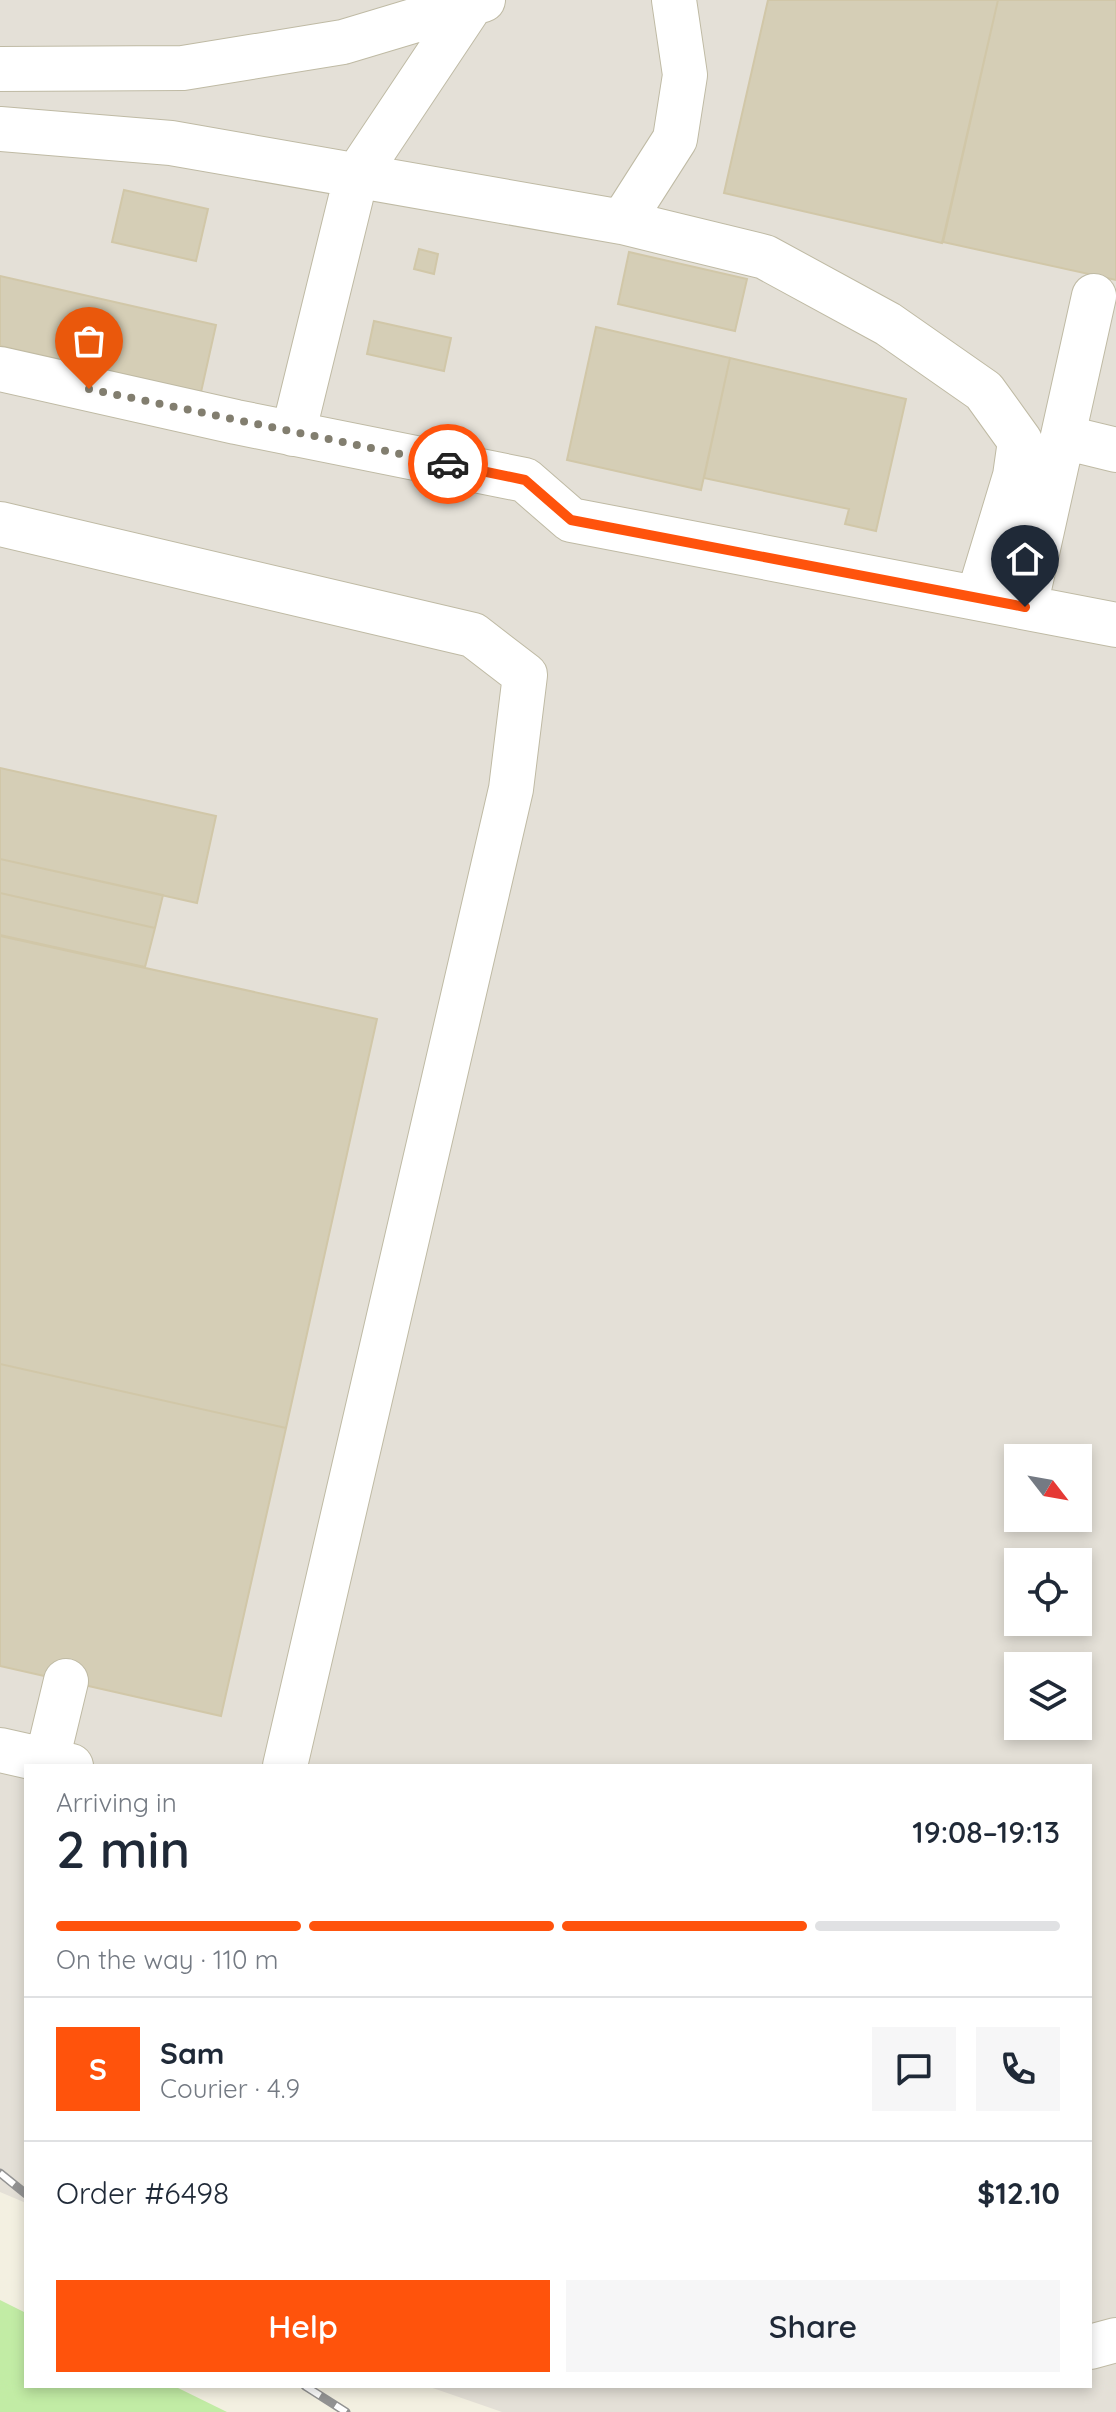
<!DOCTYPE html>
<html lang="en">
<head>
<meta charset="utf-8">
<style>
  :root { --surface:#fff; --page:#f6f6f7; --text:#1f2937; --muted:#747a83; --line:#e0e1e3; --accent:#ff530c }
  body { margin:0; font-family:Quicksand,sans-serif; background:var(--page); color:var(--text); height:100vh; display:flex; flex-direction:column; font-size:30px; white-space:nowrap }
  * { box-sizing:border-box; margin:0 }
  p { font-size:26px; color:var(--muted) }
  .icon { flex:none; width:44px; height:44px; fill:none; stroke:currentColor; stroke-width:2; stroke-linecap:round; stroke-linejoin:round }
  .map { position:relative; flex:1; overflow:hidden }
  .panel { position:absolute; left:24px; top:1764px; width:1068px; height:624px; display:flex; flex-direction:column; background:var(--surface); border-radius:0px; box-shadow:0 4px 12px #0003 }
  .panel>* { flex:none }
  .needle { width:52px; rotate:121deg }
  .fabs { position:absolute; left:1004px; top:1444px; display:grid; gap:16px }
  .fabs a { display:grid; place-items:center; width:88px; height:88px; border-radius:0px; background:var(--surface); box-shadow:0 4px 12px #0003; font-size:40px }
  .pin { position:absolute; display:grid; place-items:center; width:68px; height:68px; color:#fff; margin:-82px -34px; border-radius:50% 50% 50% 0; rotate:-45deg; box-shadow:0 0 8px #0007 }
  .pin .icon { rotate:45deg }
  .courier { position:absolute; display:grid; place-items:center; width:80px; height:80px; margin:-40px; border:6px solid #ff530c; border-radius:50%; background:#fff; color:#222; box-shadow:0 2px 10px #0007 }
  .summary em { font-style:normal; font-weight:600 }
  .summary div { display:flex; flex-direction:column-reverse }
  .summary { display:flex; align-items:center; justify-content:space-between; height:136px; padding:0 32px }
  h1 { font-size:52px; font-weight:600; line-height:60px }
  .bar { display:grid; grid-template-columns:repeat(4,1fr); gap:12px 8px; align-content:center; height:96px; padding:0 32px }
  .bar i { height:10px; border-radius:6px; background:var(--line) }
  .bar .current { background:var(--accent) }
  .bar p { grid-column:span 4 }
  .line { display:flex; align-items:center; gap:20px; padding:0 32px; border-top:2px solid var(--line) }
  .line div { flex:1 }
  .round { display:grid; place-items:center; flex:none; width:84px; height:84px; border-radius:0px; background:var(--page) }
  .action { display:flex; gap:16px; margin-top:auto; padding:16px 32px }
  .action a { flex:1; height:92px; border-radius:0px; background:var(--accent); color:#fff; font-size:32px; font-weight:600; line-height:92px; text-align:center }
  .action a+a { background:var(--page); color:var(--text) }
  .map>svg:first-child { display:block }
  .industrial { fill:#e4e0d7; fill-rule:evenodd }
  .green { fill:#c2eca5 }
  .building { fill:#d5ceb6; stroke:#d1c7a8; stroke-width:2 }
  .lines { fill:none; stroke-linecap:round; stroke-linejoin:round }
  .minor-casing { stroke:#bfbaa4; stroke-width:46 }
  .minor { stroke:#fff; stroke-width:44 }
  .rail-casing { stroke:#939393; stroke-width:9 }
  .rail { stroke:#fff; stroke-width:6; stroke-dasharray:18; stroke-linecap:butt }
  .done { stroke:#827e6f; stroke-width:8; stroke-dasharray:0 14.4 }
  .route { stroke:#ff530c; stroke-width:10 }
</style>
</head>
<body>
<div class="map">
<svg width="1116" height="2412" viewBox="0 0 1116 2412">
  <rect width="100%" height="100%" fill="#f3f0e1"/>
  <!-- industrial -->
  <path class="industrial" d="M0 0H1116V2412H502L427 2386H1090V1766H26V2203L0 2192ZM1018 1458H1078V1518H1018ZM1018 1562H1078V1622H1018ZM1018 1666H1078V1726H1018Z"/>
  <!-- green -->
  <path class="green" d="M0 2300 26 2313V2386H174L227 2412H0Z"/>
  <!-- building -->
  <path class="building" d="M768 0H998L942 243 724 193Z
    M998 0H1116V280L943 242Z
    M124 190 208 209 196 261 112 242Z
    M419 249 438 254 434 274 414 269Z
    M629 252 747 279 735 331 618 304Z
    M0 276 216 325 201 392 0 346Z
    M374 321 451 338 444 371 367 354Z
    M596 327 730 358 701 490 567 460Z
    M730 358 906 399 876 531 845 524 849 509 704 478Z
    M0 768 216 816 197 903 0 859Z
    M0 859 163 895 155 928 0 893Z
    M0 893 155 928 145 967 0 935Z
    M0 936 377 1019 286 1428 0 1364Z
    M0 1364 286 1428 221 1716 0 1666Z"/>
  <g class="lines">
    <defs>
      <path id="minor" d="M0 69 183 68 343 42 483 0
        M0 129 171 143 622 222 675 139 685 75 674 0
        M622 222 765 257 888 324 984 391 1020 441 1015 476 978 598
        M0 369 236 422 525 480 571 520 1116 625
        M293 434 356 177 472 3
        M1063 437 1116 450
        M0 524 473 635 525 675 511 789 285 1766
        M1025 607 1094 296
        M0 1750 71 1766
        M47 1760 66 1681
        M1090 2347 1116 2340"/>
    </defs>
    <!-- minor casing -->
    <use href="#minor" class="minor-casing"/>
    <!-- minor -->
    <use href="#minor" class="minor"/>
    <defs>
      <path id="rail" d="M0 2173 26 2194
        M305 2386 346 2412"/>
    </defs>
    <!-- rail casing -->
    <use href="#rail" class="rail-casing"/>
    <!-- rail -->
    <use href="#rail" class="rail"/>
  </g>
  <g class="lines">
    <!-- done -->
    <path class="done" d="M89 389 448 464"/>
    <!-- route -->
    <path class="route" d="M448 464 525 480 571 520 1025 607"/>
  </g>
</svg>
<div class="fabs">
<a><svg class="needle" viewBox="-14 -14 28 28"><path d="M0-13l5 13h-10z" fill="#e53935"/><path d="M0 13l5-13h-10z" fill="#747a83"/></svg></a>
<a><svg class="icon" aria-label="locate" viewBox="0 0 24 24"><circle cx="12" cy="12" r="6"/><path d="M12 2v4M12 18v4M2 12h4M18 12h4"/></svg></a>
<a><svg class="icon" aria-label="layers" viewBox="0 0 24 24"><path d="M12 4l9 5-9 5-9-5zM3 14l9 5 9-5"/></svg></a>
</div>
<div class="pin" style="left:89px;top:389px;background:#ea580c"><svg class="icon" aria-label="bag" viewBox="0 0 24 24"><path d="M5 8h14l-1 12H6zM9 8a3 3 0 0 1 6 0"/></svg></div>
<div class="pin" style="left:1025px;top:607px;background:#1f2937"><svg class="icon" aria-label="home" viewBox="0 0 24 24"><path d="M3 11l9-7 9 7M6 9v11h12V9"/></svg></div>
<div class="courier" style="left:448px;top:464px"><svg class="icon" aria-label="car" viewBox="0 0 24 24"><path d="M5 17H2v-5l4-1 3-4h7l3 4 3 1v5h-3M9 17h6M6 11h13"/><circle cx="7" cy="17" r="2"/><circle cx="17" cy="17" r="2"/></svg></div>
<section class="panel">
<div class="summary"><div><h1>2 min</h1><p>Arriving in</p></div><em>19:08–19:13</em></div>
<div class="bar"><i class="current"></i><i class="current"></i><i class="current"></i><i></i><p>On the way · 110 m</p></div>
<div class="line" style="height:144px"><b class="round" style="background:var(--accent);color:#fff">S</b><div><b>Sam</b><p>Courier · 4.9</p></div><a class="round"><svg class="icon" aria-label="chat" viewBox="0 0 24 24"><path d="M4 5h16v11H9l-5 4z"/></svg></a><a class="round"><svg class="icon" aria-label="phone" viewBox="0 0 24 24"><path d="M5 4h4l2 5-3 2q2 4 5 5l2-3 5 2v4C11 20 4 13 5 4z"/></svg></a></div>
<div class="line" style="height:104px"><div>Order #6498</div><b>$12.10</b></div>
<div class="action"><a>Help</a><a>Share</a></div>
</section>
</div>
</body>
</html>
